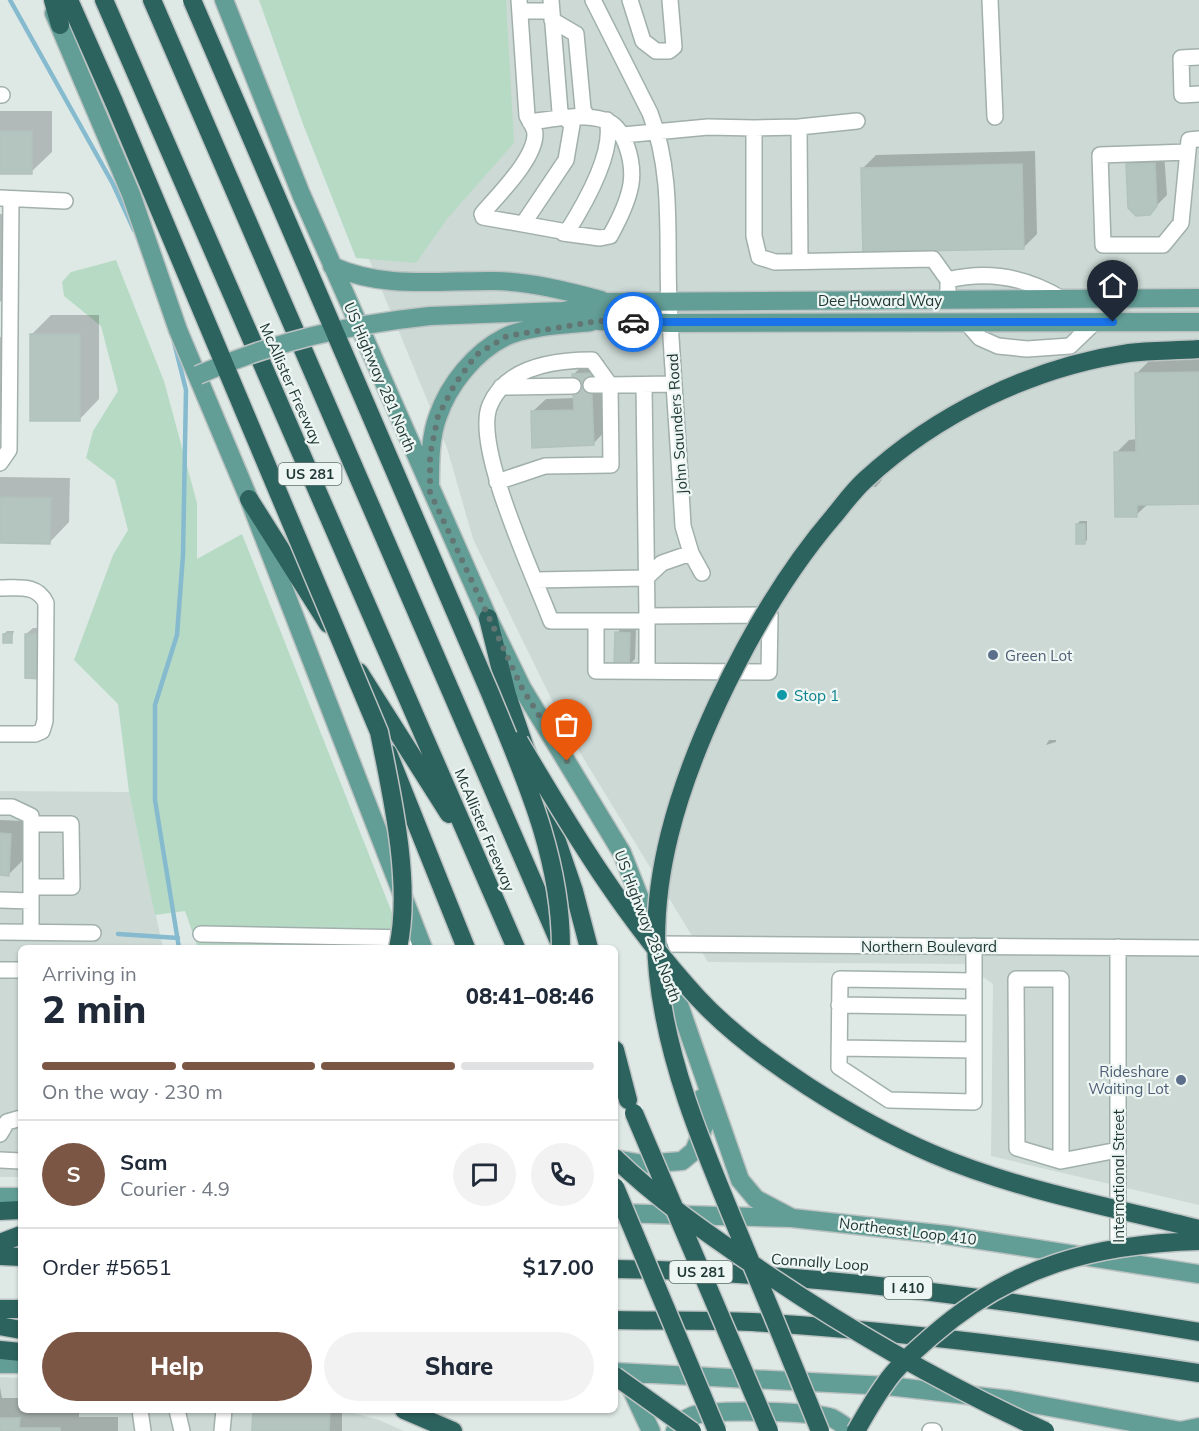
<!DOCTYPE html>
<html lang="en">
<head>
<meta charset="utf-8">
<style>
  :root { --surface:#fff; --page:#f2f2f3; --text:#1f2937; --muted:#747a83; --line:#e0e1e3; --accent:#7c5645 }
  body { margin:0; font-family:Mulish,sans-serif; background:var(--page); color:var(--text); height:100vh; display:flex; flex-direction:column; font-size:22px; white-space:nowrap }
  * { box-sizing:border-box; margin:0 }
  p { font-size:20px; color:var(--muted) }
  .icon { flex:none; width:33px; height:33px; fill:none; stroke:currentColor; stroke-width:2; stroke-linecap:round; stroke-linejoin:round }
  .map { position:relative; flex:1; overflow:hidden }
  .panel { position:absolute; left:18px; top:945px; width:600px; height:468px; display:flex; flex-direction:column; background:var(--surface); border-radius:9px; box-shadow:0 2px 4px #0004 }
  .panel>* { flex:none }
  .pin { position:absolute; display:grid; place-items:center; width:51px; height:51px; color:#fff; margin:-62px -26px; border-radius:50% 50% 50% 0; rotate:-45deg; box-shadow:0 0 6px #0007 }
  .pin .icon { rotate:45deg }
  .courier { position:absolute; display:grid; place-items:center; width:60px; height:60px; margin:-30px; border:4px solid #1a73e8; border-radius:50%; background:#fff; color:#222; box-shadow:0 2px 8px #0007 }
  .head em { font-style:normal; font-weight:800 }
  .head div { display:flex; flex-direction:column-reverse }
  .head { display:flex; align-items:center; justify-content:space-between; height:102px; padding:0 24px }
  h1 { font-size:39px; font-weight:800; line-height:45px }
  .bar { display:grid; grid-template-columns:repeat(4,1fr); gap:9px 6px; align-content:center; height:72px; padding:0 24px }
  .bar i { height:8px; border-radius:4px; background:var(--line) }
  .bar .selected { background:var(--accent) }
  .bar p { grid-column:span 4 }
  .line { display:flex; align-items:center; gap:15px; padding:0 24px; border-top:2px solid var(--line) }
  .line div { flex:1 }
  .round { display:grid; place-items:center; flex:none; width:63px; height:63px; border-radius:32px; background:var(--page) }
  .primary-button { display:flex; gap:12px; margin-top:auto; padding:12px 24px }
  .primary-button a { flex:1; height:69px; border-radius:36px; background:var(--accent); color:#fff; font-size:24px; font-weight:800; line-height:69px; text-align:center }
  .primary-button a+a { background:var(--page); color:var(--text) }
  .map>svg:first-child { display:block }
  .built { fill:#ccd9d5 }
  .green { fill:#b7dac5 }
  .shadow { fill:#0003 }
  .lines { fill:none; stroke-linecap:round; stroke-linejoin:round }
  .stream { stroke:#86bace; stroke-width:4.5 }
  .building { fill:#b4c4bf; stroke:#b1c2bd; stroke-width:1.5 }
  .minor-casing { stroke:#a1b0ad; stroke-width:18 }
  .major-casing { stroke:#bcc3c2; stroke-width:21 }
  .highway-casing { stroke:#bcc3c2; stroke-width:21 }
  .minor { stroke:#fff; stroke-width:15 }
  .major { stroke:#639e96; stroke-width:18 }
  .highway { stroke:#2d635f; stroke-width:18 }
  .major-bridge-casing { stroke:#bcc3c2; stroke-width:21; stroke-linecap:butt }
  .highway-bridge-casing { stroke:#bcc3c2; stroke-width:21; stroke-linecap:butt }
  .major-bridge { stroke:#639e96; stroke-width:18 }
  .highway-bridge { stroke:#2d635f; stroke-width:18 }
  .done { stroke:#627673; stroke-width:6; stroke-dasharray:0 10.8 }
  .route { stroke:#1a73e8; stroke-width:8 }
  .service-dot { fill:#5c6f8a; stroke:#eef6f3; stroke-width:2 }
  .culture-dot { fill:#0f9aa8; stroke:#eef6f3; stroke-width:2 }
  .labels { text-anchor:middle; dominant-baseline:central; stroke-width:4.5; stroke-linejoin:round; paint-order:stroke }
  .shield { fill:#eef6f3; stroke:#5e716e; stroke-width:1.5 }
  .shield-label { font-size:14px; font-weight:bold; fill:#203835 }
  .street-label { font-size:15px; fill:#203835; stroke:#eef6f3 }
  .service-label { font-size:15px; fill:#4e5e75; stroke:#eef6f3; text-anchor:start }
  .culture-label { font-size:15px; fill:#0d838f; stroke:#eef6f3; text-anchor:start }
</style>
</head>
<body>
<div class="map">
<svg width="1199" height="1431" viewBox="0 0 1199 1431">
  <rect width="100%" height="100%" fill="#dee9e6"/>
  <!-- built -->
  <path class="built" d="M262 0H1199V1205L991 1156 993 984 964 964 708 962 568 733 473 539 447 448Z
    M0 791 129 792 163 948H21V1177H0Z
    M0 1377 21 1378V1410H343L379 1420 404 1431H0Z"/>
  <!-- green -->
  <path class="green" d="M259 0H506L514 143 447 219 416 263 356 258 303 124Z
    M116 260 164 381 197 503V559L242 534 406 948H198L185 911 155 915 129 792 118 704 74 660 113 555 128 530 115 480 86 458 93 431 118 391 101 326 64 296 62 282 71 272Z"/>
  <!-- shadow -->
  <path class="shadow" d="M0 111H52V152L31 172H0Z
    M1035 151 1037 234 1024 247 863 168 876 155Z
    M1164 153 1167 195 1149 213 1127 165 1137 155Z
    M0 214H6L4 298 0 302Z
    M51 315H99V399L79 420 31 335Z
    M0 337 7 338 4 420 0 424Z
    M1199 359V503L1148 504 1136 515 1116 453 1129 440 1138 439 1137 373 1150 360Z
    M604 360 606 430 593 444 532 412 546 399 575 398 574 374 587 361Z
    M882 471V480L876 487 856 486Z
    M0 477 70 478 69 522 49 543 0 542Z
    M1080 521H1087V540L1084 543 1077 524Z
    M623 627H636L635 659 628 666 617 633Z
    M33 628H47V671L26 634Z
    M7 631H14L11 641 4 634Z
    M782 690H788V693L779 696Z
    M1049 740H1056V742L1046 745Z
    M0 820 23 821 22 861 9 874H0Z
    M0 1387 2 1398H21V1410H79V1417H118V1431H0Z
    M254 1410H342V1431H254Z"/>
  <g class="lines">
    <!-- stream -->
    <path class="stream" d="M10 0 113 184 134 230
      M174 342 186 390 183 555 177 635 155 705V800L179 948
      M118 934 178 938"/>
  </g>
  <!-- building -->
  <path class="building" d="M0 131H32V174H0Z
    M1155 163 1157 206 1150 215 1136 216 1128 208 1126 164Z
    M1022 164 1024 249 863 252 861 168Z
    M30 334H80V421H30Z
    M1199 372V504L1137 505V517H1115L1114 452H1136L1135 373Z
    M591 373 594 445 532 448 531 411 574 410 572 374Z
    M0 497 51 498 50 544 0 543Z
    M1076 524H1085V544H1076Z
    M615 632 630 633 629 667H614Z
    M12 633V643H3V634Z
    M25 634H41V679L25 678Z
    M0 833 11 834 9 876 0 875Z
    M253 1410H330L329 1431H252Z
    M0 1418H20L19 1428H60V1431H0Z"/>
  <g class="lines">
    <defs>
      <path id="minor" d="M519 0 527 116C530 122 535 128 535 134 535 159 498 195 482 214L483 217 567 232C584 205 615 152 607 120
        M593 0 650 113C674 174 666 239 669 303 673 377 679 451 683 526L691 553 702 573
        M630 0 643 41 656 51H669L674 47 670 0
        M990 0 995 117
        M520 11H552
        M552 20 576 34 583 109 587 117
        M1199 57 1181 58 1182 95 1199 94
        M0 95H2
        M530 122C554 119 581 113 604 120 626 126 634 164 631 184 628 202 619 220 610 236L600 238 563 233
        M799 127 857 121
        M754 128 799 127 800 261
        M623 135 708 127 754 128V236L759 257 775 262 933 259 948 280V300
        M1188 152 1100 155 1103 245H1163L1181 223 1189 140 1199 139
        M0 198 65 201
        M523 224 566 160 572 125 560 112 551 0
        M948 280C989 270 1026 277 1062 299
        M966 322 980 338 998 346 1027 349 1070 346 1095 322
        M591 385H610
        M610 385 592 360C555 360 506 367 490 405 472 445 535 578 551 621H647
        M501 387 573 386
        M0 463 9 450 11 199
        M497 482 545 466 611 465 610 385 674 384
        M535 580 646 578 662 563 691 553
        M0 588C19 588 37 584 46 603L45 721 42 731 35 734H0
        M647 616V671
        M596 621V671L769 672 770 615 647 616 644 385
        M0 807H12L31 816V932
        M31 887H72L71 824H31
        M0 900 31 901
        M0 932 93 933
        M201 934 411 938
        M658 944 1199 948
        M1118 947V1258
        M0 970H21
        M974 981 840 979 839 1067 889 1100 974 1102V946
        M839 1005 974 1007
        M839 1048 974 1050
        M0 1134 7 1122 21 1118
        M0 1160 21 1161
        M1061 1161V979H1016L1017 1148 1061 1161 1118 1150
        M140 1410 143 1431
        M177 1410 182 1431
        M222 1431 224 1410
        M930 1431H934"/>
      <path id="major" d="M224 0 301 194 488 618 522 688 622 853 658 944 740 1180 756 1199 792 1218
        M54 13 131 194 178 330 249 499 423 948
        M332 266C386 290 439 280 496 281 532 282 566 291 601 300
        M567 312 599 321 671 323 1199 322
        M430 316 563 311 608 302 1199 298
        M430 485C430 462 430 437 438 416 449 384 475 352 505 337 527 326 567 325 591 322
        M615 1159 643 1164 682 1161 694 1151 706 1121 702 1098
        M0 1197H21
        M615 1213 792 1218 947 1235 1199 1274
        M0 1364H21
        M615 1372 888 1386 1011 1400 1181 1431
        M628 1382 651 1431
        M675 1431C679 1424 684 1419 692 1416 711 1409 812 1411 832 1418 838 1421 846 1427 851 1431
        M1180 1431 1199 1427"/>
      <path id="highway" d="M53 0 60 25
        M69 0 114 102
        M104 0 516 948
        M152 0 560 944
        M249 499 328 624
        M488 618 507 695 574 891 589 948
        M359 672 449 814
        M388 753 466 948
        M615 1050 628 1100
        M0 1211 21 1210
        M0 1243 21 1235
        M0 1256 21 1257
        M615 1269C812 1272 1005 1299 1199 1332
        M0 1309H21
        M615 1320C660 1321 706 1320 752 1322 902 1331 1051 1350 1199 1373
        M0 1326 21 1330
        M0 1350 21 1352
        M404 1410 453 1431"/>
    </defs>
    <!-- minor casing -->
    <use href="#minor" class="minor-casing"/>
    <!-- major casing -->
    <use href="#major" class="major-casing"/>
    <!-- highway casing -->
    <use href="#highway" class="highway-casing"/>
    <!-- minor -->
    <use href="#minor" class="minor"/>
    <!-- major -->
    <use href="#major" class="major"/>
    <!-- highway -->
    <use href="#highway" class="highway"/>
    <defs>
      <path id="major-bridge" d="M198 375C275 341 347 325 430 316"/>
      <path id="highway-bridge" d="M192 0 490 693C524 776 561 856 561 948
        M114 102 379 732C392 796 412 884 398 948
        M519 741C572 831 626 920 697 997 752 1057 858 1122 933 1154 1017 1190 1111 1207 1199 1229
        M634 1113 769 1431
        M615 1158C656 1198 705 1232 752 1264 845 1328 942 1384 1045 1431
        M615 1187 717 1431
        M615 1376 692 1431
        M820 1431C793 1364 765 1296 737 1229 703 1147 667 1063 658 974 648 880 679 786 718 702 749 636 785 573 833 517 843 505 853 491 865 480 936 414 1033 367 1129 353 1152 350 1176 351 1199 349
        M856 1431C865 1415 874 1399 885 1384 897 1366 916 1350 933 1335 1012 1266 1095 1244 1199 1241"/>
    </defs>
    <!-- major-bridge casing -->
    <use href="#major-bridge" class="major-bridge-casing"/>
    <!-- highway-bridge casing -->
    <use href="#highway-bridge" class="highway-bridge-casing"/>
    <!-- major-bridge -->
    <use href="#major-bridge" class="major-bridge"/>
    <!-- highway-bridge -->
    <use href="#highway-bridge" class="highway-bridge"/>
  </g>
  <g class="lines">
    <!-- done -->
    <path class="done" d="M567 761 522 688 430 492V455L438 416 455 384 476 355 507 336 599 321 633 322"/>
    <!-- route -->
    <path class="route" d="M633 322H1113"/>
  </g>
  <!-- markers -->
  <g class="service-dot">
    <circle cx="993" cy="655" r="6"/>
    <circle cx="1181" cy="1080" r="6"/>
  </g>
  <circle class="culture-dot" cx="782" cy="695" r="6"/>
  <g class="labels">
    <!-- shield labels -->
    <g class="shield">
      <rect x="278.5" y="463" width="63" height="22" rx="4.5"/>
      <rect x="669.5" y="1261" width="63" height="22" rx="4.5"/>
      <rect x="884" y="1277" width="48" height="22" rx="4.5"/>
    </g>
    <g class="shield-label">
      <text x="310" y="474">US 281</text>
      <text x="701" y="1272">US 281</text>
      <text x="908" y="1288">I 410</text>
    </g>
    <!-- street labels -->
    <g class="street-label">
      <text x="880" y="300">Dee Howard Way</text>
      <text transform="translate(380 377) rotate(67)">US Highway 281 North</text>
      <text transform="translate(291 384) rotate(66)">McAllister Freeway</text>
      <text transform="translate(677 424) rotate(-94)">John Saunders Road</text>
      <text transform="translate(485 830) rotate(67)">McAllister Freeway</text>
      <text transform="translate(648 926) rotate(69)">US Highway 281 North</text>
      <text x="929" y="946">Northern Boulevard</text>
      <text transform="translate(1118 1176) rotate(-90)">International Street</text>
      <text transform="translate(908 1231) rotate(7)">Northeast Loop 410</text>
      <text transform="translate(820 1262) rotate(4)">Connally Loop</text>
    </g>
    <!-- service labels -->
    <g class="service-label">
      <text x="1005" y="655">Green Lot</text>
      <text x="1169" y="1071" text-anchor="end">Rideshare<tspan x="1169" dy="17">Waiting Lot</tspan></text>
    </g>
    <!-- culture labels -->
    <g class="culture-label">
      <text x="794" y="695">Stop 1</text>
    </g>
  </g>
</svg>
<div class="pin" style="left:567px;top:761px;background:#ea580c"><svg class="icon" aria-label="bag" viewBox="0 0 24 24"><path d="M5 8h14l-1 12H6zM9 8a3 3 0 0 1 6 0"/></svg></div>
<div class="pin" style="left:1113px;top:322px;background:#1f2937"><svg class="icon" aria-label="home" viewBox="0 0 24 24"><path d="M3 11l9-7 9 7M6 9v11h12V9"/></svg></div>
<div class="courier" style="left:633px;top:322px"><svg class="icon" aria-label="car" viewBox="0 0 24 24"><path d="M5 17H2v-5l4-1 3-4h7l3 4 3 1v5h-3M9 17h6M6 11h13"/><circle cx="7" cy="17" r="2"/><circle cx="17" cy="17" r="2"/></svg></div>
<section class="panel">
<div class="head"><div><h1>2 min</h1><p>Arriving in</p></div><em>08:41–08:46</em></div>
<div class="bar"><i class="selected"></i><i class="selected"></i><i class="selected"></i><i></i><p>On the way · 230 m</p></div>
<div class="line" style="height:108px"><b class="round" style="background:var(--accent);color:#fff">S</b><div><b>Sam</b><p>Courier · 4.9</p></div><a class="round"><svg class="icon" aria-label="chat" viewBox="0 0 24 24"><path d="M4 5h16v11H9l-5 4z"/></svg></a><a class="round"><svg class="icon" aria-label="phone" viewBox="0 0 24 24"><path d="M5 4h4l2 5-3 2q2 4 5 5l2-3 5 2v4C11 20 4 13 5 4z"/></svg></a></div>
<div class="line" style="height:78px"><div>Order #5651</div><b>$17.00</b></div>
<div class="primary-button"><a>Help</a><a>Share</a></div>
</section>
</div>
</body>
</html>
